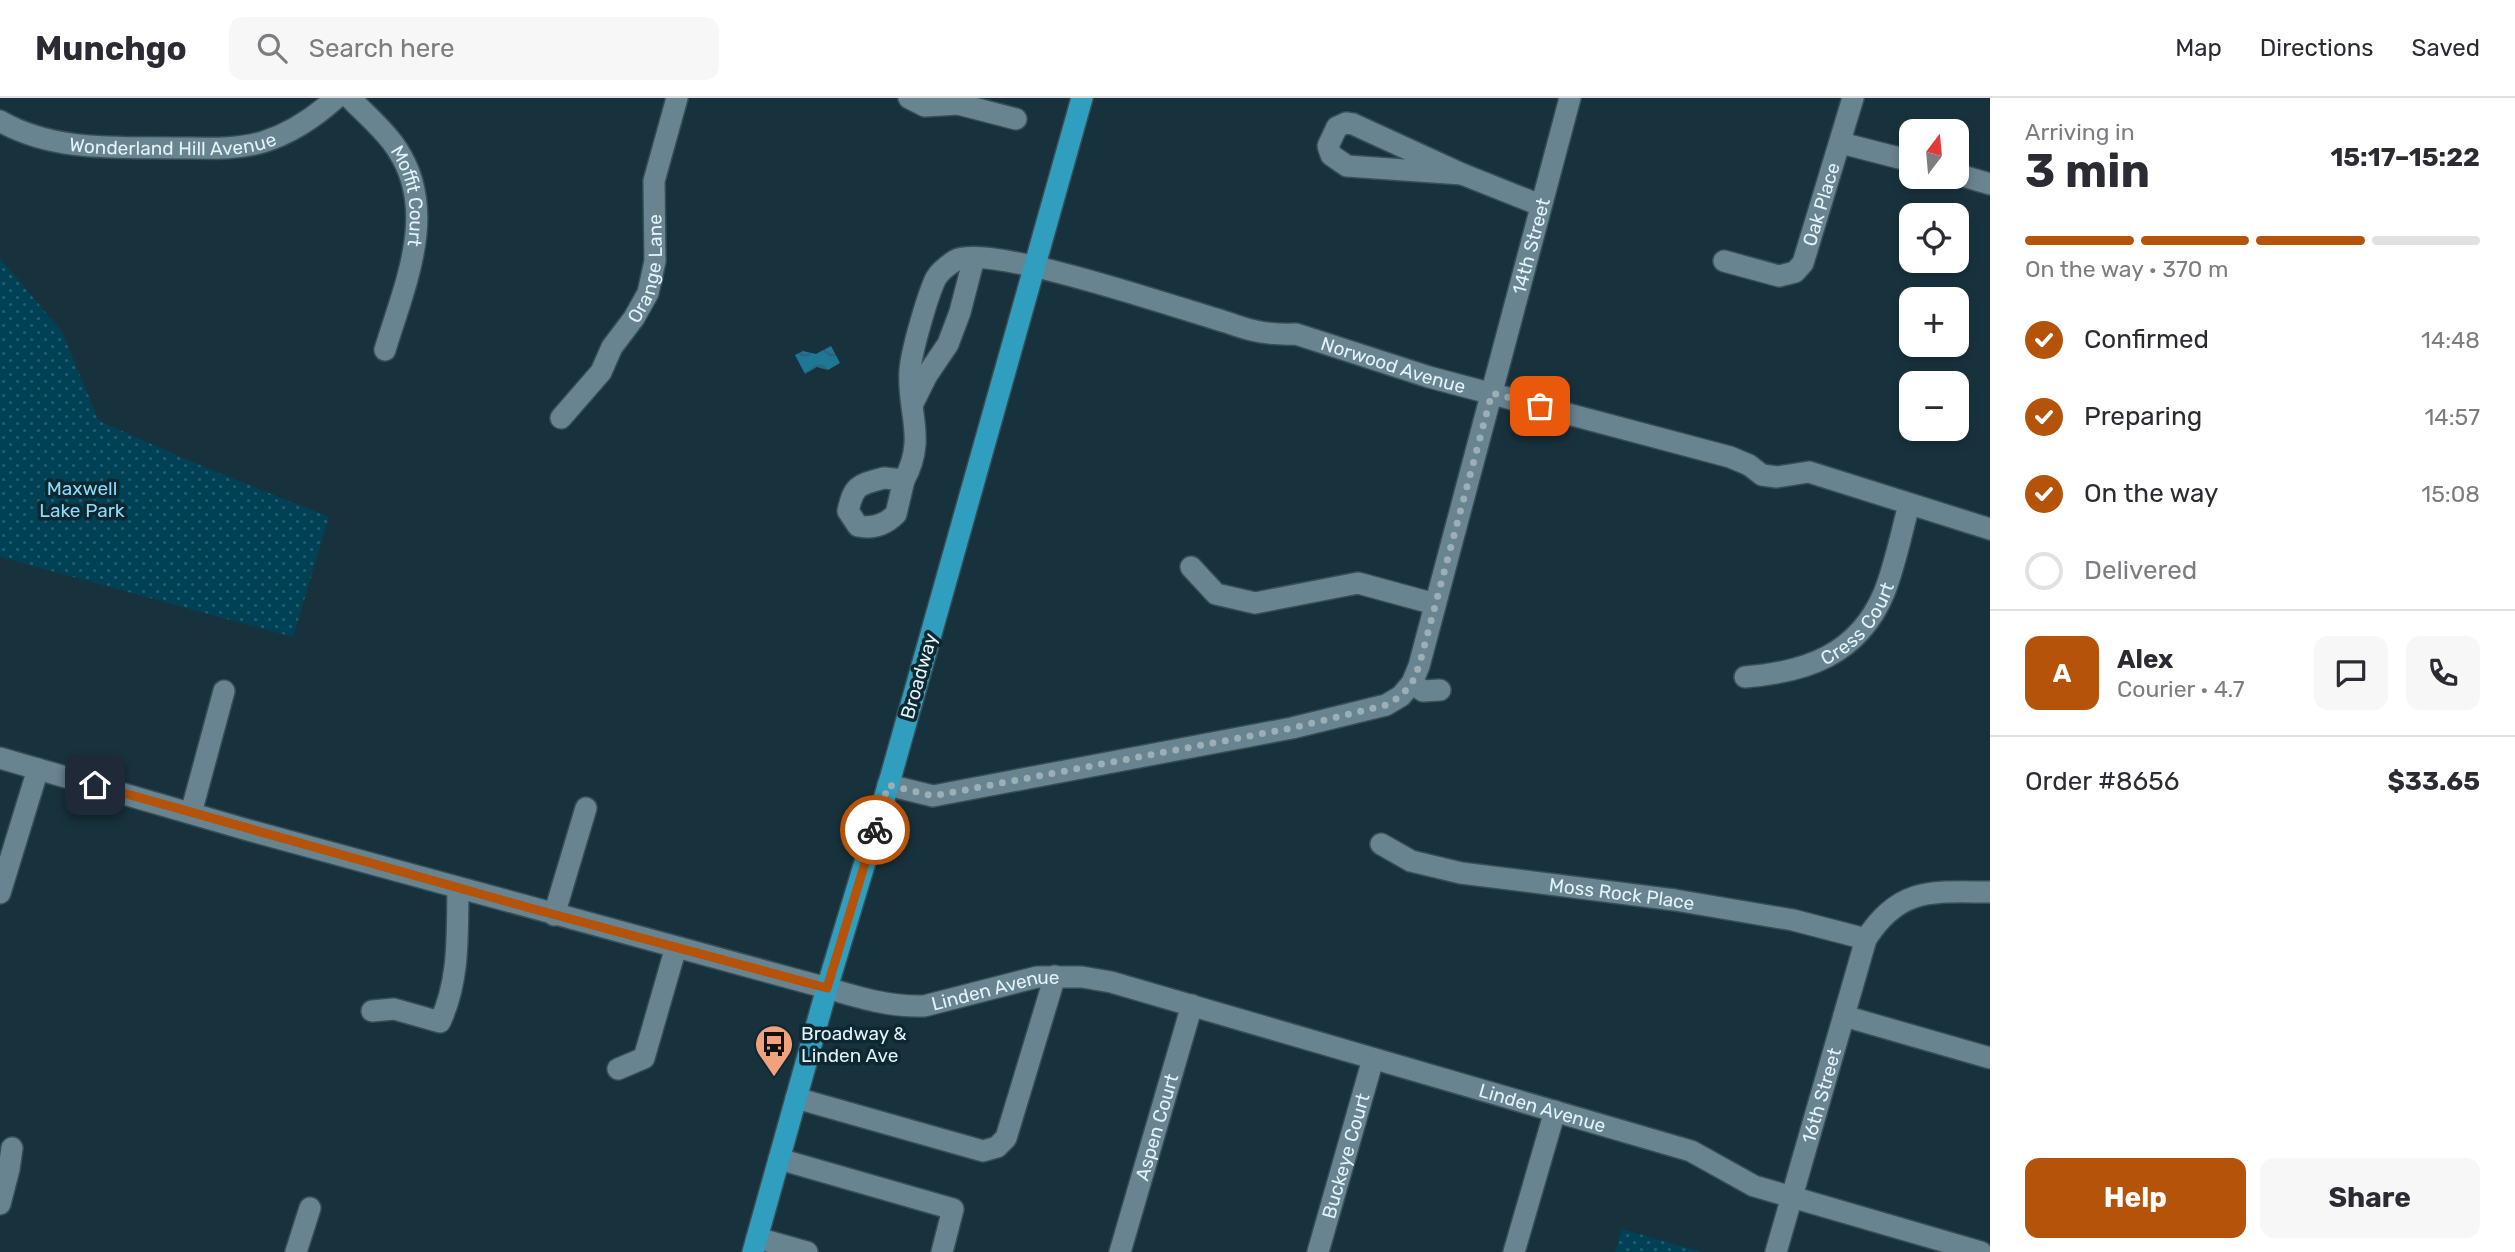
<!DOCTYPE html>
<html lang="en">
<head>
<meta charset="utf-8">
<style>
  :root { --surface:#fff; --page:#f7f7f7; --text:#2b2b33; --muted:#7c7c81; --line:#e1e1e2; --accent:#b45309 }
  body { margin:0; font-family:Rubik,sans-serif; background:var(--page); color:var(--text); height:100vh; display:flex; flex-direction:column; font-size:26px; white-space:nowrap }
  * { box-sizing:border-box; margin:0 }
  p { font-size:23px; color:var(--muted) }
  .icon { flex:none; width:38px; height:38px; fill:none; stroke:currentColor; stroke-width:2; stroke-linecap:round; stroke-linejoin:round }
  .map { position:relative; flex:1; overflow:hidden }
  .sheet { display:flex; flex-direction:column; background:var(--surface); width:525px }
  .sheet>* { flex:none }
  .needle { width:46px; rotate:16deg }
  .buttons { position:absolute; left:1899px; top:21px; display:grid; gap:14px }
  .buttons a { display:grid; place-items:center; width:70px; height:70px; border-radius:14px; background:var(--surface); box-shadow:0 4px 10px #0003; font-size:35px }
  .pin { position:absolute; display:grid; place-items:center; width:60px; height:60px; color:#fff; margin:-30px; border-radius:14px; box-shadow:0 4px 10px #0006 }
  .courier { position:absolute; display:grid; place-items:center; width:70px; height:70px; margin:-35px; border:5px solid #b45309; border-radius:50%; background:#fff; color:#222; box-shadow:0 2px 9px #0007 }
  .head em { font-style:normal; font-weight:700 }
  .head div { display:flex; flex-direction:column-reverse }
  .head { display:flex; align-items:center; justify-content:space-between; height:119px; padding:0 35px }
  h1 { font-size:46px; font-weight:700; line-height:52px }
  .bar { display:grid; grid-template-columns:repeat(4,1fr); gap:10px 7px; align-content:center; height:84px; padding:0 35px }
  .bar i { height:9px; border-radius:5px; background:var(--line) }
  .bar .active { background:var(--accent) }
  .bar p { grid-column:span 4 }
  .line { display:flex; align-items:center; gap:18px; padding:0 35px; border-top:2px solid var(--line) }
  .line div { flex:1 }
  .round { display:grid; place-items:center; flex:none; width:74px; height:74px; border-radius:14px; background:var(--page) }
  ol { padding:0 35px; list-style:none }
  li { display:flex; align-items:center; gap:21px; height:77px }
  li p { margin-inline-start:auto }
  li .icon { padding:7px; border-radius:50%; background:var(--accent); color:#fff; stroke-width:4 }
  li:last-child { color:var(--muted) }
  li i { width:38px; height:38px; border:4px solid var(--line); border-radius:50% }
  .button { display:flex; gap:14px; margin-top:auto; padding:14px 35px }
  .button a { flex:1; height:80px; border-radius:14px; background:var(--accent); color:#fff; font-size:28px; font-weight:700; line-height:80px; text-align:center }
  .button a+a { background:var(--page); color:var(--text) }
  header { display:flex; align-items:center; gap:42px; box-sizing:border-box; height:98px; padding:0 35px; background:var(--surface); border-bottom:2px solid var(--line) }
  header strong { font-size:33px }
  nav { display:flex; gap:38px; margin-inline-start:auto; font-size:24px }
  .search { width:490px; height:63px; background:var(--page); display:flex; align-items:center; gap:18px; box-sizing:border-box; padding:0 24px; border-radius:14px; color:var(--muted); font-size:26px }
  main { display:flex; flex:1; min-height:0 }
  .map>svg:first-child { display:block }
  .grass { fill:url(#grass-dots) }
  .water { fill:url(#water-waves) }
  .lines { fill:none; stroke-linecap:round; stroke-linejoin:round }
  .minor-casing { stroke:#374e56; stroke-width:24 }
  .major-casing { stroke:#374e56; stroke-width:24 }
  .minor { stroke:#688490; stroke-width:21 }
  .major { stroke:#309ebf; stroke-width:21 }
  .done { stroke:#9cafb7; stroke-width:7; stroke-dasharray:0 12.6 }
  .route { stroke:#b45309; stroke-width:9 }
  .labels { text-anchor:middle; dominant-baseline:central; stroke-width:7; stroke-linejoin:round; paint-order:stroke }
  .street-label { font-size:19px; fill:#e3f2f9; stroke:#0e2832 }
  .park-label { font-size:19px; fill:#8ddaf9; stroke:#0e2832 }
  .poi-label { font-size:19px; fill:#e3f2f9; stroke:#0e2832; text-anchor:start }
</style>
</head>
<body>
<header>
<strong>Munchgo</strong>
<div class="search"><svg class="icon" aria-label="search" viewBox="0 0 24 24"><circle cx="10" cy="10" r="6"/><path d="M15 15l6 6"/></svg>Search here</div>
<nav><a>Map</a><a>Directions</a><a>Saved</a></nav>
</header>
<main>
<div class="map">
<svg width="1990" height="1154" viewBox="0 0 1990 1154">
  <defs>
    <pattern id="grass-dots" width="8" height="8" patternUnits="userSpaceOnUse" patternTransform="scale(1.75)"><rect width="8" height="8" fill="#004155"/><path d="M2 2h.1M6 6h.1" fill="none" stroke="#255d6e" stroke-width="1.8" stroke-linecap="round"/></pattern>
    <pattern id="water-waves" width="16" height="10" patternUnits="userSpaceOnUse" patternTransform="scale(1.75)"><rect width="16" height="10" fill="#1d7795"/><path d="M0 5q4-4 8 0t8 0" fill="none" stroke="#306070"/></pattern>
  </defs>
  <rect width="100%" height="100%" fill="#18323d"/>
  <!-- grass -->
  <path class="grass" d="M0 160 62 234 99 323 204 369 329 419 293 539 0 459Z
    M1622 1131 1701 1154H1615Z"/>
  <!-- water -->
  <path class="water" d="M831 248 840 265 828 272 817 269 805 276 795 257 803 253 816 256Z"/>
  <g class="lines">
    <defs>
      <g id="minor">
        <path id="s1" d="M350 0C365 16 385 32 397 51 439 114 404 188 385 252"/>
        <path d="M909 0 925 8 958 6 1016 21"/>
        <path id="s2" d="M0 23C54 54 118 49 178 50 207 50 236 52 263 44 292 35 315 19 336 0"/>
        <path d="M1346 25 1353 26 1462 76 1347 68 1331 57 1328 48 1337 29Z"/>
        <path d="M1841 45 1911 63"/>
        <path d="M1462 76 1540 107"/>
        <path d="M1956 76 1990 86"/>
        <path id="s3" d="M1724 163 1779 178 1795 174 1803 165 1853 0"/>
        <path d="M913 305 927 277 948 246 960 214 974 160"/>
        <path id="s4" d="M561 320 601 274 612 249 634 220 648 195 655 163 654 83 677 0"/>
        <path d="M884 380 904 382 896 416C885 427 873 431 858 428L848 413C854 387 858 387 884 380Z"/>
        <path id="s5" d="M904 382C927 341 907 313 910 273 911 254 928 196 936 180 941 172 948 167 956 162 989 145 1184 212 1229 225 1253 234 1271 237 1296 236L1429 279 1730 359 1749 367 1762 377 1777 379 1809 374 1990 431"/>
        <path d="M1191 469 1216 496 1255 505 1358 485 1435 506"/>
        <path id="s6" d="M1745 579C1806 574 1858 557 1884 495 1895 468 1901 436 1909 407"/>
        <path d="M1412 585 1423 593 1440 592"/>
        <path id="s7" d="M0 660 248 732 827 890C860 900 890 909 924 908L1037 879H1082L1111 884 1691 1053 1754 1088 1981 1154"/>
        <path id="s8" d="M888 687 933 698 1292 630 1386 607 1401 598 1412 585 1419 568 1570 0"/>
        <path d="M191 715 224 593"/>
        <path id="s9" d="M1381 746 1411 763 1461 775 1675 802 1793 822 1866 841"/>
        <path d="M0 795 38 671"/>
        <path d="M554 817 586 710"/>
        <path d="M372 913 394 911 440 924C460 881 457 836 458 790"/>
        <path d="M1844 918 1990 960"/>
        <path d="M618 971 644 960 676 849"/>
        <path d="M796 1000 983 1053 997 1049 1006 1040 1055 878"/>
        <path d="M779 1061 953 1111 942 1154"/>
        <path d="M0 1106 9 1071 12 1050"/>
        <path d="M757 1140 807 1154"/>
        <path d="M296 1154 310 1110"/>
        <path id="s10" d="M1120 1154 1192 907"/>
        <path id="s11" d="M1318 1154 1373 961"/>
        <path d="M1514 1154 1555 1013"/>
        <path id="s12" d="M1776 1154 1866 841C1900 788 1933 794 1990 794"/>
      </g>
      <path id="major" d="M753 1154 827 890 891 678 1082 0"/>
    </defs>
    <!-- minor casing -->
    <use href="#minor" class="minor-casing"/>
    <!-- major casing -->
    <use href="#major" class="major-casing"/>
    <!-- minor -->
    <use href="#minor" class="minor"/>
    <!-- major -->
    <use href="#major" class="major"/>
  </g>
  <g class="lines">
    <!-- done -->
    <path class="done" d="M875 732 888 687 933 698 1292 630 1386 607 1401 598 1412 585 1419 568 1492 295 1540 308"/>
    <!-- route -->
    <path class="route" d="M95 687 530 810 827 890 875 732"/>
  </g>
  <!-- icons -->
  <defs>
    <symbol id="bus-pin" viewBox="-11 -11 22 30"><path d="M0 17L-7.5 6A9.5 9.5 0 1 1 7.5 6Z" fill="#f1a17c" stroke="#0e2832"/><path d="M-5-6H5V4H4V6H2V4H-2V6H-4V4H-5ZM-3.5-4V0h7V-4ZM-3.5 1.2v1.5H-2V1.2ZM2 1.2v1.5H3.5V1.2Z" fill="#111"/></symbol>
  </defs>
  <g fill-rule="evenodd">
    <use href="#bus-pin" x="752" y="924" width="44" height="60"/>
  </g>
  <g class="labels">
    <!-- street labels -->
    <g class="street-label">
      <text stroke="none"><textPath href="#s2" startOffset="177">Wonderland Hill Avenue</textPath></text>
      <text stroke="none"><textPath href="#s1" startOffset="119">Moffit Court</textPath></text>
      <text stroke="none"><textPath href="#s3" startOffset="147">Oak Place</textPath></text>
      <text stroke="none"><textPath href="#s8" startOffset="996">14th Street</textPath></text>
      <text stroke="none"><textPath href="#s4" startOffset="177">Orange Lane</textPath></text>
      <text stroke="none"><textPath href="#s5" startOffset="688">Norwood Avenue</textPath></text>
      <text stroke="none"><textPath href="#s6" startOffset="131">Cress Court</textPath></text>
      <text transform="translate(919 578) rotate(-74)">Broadway</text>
      <text stroke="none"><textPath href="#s9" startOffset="248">Moss Rock Place</textPath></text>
      <text stroke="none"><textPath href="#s7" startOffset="1031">Linden Avenue</textPath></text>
      <text stroke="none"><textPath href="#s12" startOffset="163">16th Street</textPath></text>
      <text stroke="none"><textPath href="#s7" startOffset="1598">Linden Avenue</textPath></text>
      <text stroke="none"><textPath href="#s10" startOffset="130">Aspen Court</textPath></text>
      <text stroke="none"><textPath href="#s11" startOffset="100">Buckeye Court</textPath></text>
    </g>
    <!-- park labels -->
    <g class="park-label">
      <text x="82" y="390">Maxwell<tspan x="82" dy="22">Lake Park</tspan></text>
    </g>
    <!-- poi labels -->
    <g class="poi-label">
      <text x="801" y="935">Broadway &amp;<tspan x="801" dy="22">Linden Ave</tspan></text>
    </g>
  </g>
</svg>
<div class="buttons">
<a><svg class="needle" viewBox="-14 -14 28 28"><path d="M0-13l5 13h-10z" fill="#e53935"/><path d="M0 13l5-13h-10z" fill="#7c7c81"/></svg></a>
<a><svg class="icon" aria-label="locate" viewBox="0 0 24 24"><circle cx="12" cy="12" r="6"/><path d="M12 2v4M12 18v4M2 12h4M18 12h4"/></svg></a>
<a>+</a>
<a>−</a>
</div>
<div class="pin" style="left:1540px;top:308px;background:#ea580c"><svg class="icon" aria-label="bag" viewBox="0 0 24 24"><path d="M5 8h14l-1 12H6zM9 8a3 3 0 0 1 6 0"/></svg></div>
<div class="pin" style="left:95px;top:687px;background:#1f2937"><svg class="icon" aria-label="home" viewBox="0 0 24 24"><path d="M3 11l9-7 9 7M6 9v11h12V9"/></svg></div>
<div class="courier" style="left:875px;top:732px"><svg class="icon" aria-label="bike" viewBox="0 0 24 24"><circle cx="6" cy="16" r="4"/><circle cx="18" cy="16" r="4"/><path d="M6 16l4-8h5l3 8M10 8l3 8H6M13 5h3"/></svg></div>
</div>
<section class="sheet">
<div class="head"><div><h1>3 min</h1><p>Arriving in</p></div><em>15:17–15:22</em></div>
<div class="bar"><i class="active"></i><i class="active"></i><i class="active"></i><i></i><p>On the way · 370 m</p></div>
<ol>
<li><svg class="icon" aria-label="check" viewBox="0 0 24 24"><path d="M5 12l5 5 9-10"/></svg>Confirmed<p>14:48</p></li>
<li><svg class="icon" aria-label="check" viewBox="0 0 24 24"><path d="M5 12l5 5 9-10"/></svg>Preparing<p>14:57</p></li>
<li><svg class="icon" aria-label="check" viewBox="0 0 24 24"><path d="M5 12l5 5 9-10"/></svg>On the way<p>15:08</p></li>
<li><i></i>Delivered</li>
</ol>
<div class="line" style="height:126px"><b class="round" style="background:var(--accent);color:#fff">A</b><div><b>Alex</b><p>Courier · 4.7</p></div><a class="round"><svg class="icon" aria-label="chat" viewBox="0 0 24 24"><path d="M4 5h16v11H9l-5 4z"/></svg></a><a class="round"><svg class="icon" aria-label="phone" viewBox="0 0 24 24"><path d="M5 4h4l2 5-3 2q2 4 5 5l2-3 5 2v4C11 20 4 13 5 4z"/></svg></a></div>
<div class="line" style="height:91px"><div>Order #8656</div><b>$33.65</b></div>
<div class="button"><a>Help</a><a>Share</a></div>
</section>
</main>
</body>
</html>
